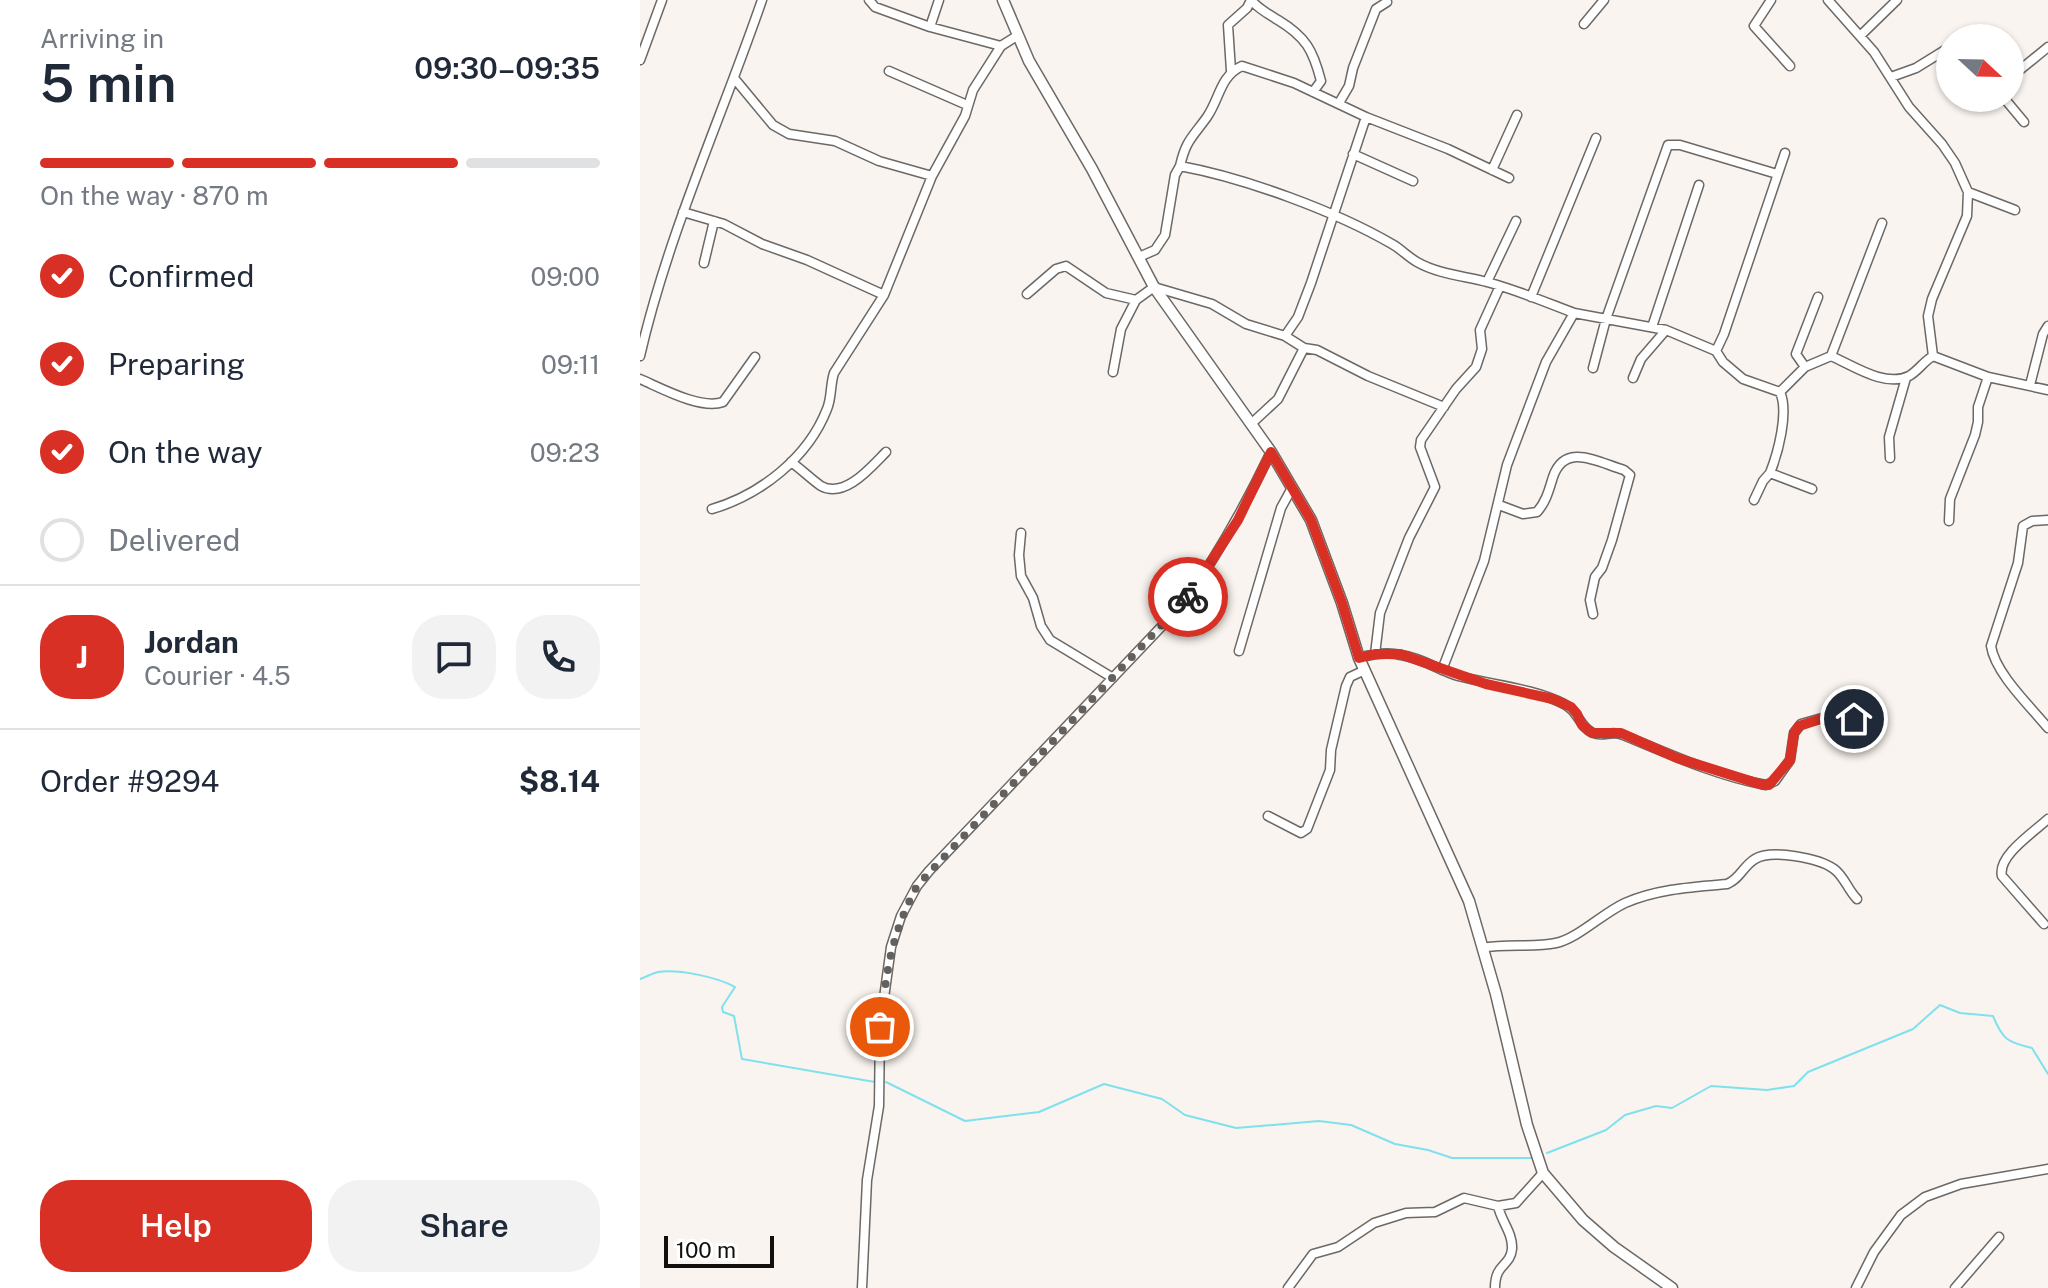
<!DOCTYPE html>
<html lang="en">
<head>
<meta charset="utf-8">
<style>
  :root { --surface:#fff; --page:#f2f2f3; --text:#1f2937; --muted:#747a83; --line:#e0e1e3; --accent:#d93025 }
  body { margin:0; font-family:"Public Sans",sans-serif; background:var(--page); color:var(--text); height:100vh; display:flex; flex-direction:column; font-size:30px; white-space:nowrap }
  * { box-sizing:border-box; margin:0 }
  p { font-size:26px; color:var(--muted) }
  .icon { flex:none; width:44px; height:44px; fill:none; stroke:currentColor; stroke-width:2; stroke-linecap:round; stroke-linejoin:round }
  .map { position:relative; flex:1; overflow:hidden }
  .drawer { display:flex; flex-direction:column; background:var(--surface); width:640px }
  .drawer>* { flex:none }
  .needle { width:52px; rotate:112deg }
  .controls { position:absolute; left:1296px; top:24px; display:grid; gap:16px }
  .controls a { display:grid; place-items:center; width:88px; height:88px; border-radius:50%; background:var(--surface); box-shadow:0 2px 6px #0004; font-size:40px }
  .scale { position:absolute; left:24px; bottom:20px; width:110px; box-sizing:border-box; padding-left:8px; border:4px solid #12100e; border-top:0; font-size:22px; line-height:28px; white-space:nowrap; color:#12100e; -webkit-text-stroke:6px #fff; paint-order:stroke }
  .pin { position:absolute; display:grid; place-items:center; width:68px; height:68px; color:#fff; margin:-34px; border:4px solid #fff; border-radius:50%; box-shadow:0 2px 8px #0007 }
  .courier { position:absolute; display:grid; place-items:center; width:80px; height:80px; margin:-40px; border:6px solid #d93025; border-radius:50%; background:#fff; color:#222; box-shadow:0 2px 10px #0007 }
  .headline em { font-style:normal; font-weight:600 }
  .headline div { display:flex; flex-direction:column-reverse }
  .headline { display:flex; align-items:center; justify-content:space-between; height:136px; padding:0 40px }
  h1 { font-size:52px; font-weight:600; line-height:60px }
  .bar { display:grid; grid-template-columns:repeat(4,1fr); gap:12px 8px; align-content:center; height:96px; padding:0 40px }
  .bar i { height:10px; border-radius:6px; background:var(--line) }
  .bar .on { background:var(--accent) }
  .bar p { grid-column:span 4 }
  .line { display:flex; align-items:center; gap:20px; padding:0 40px; border-top:2px solid var(--line) }
  .line div { flex:1 }
  .round { display:grid; place-items:center; flex:none; width:84px; height:84px; border-radius:32px; background:var(--page) }
  ol { padding:0 40px; list-style:none }
  li { display:flex; align-items:center; gap:24px; height:88px }
  li p { margin-inline-start:auto }
  li .icon { padding:8px; border-radius:50%; background:var(--accent); color:#fff; stroke-width:4 }
  li:last-child { color:var(--muted) }
  li i { width:44px; height:44px; border:4px solid var(--line); border-radius:50% }
  .primary-button { display:flex; gap:16px; margin-top:auto; padding:16px 40px }
  .primary-button a { flex:1; height:92px; border-radius:32px; background:var(--accent); color:#fff; font-size:32px; font-weight:600; line-height:92px; text-align:center }
  .primary-button a+a { background:var(--page); color:var(--text) }
  main { display:flex; flex:1; min-height:0 }
  .map>svg:first-child { display:block }
  .lines { fill:none; stroke-linecap:round; stroke-linejoin:round }
  .stream { stroke:#7fe1ed; stroke-width:2 }
  .minor-casing { stroke:#6d6864; stroke-width:11 }
  .tertiary-casing { stroke:#6d6864; stroke-width:13 }
  .minor { stroke:#fff; stroke-width:8 }
  .tertiary { stroke:#fff; stroke-width:10 }
  .done { stroke:#63605d; stroke-width:8; stroke-dasharray:0 14.4 }
  .route { stroke:#d93025; stroke-width:10 }
</style>
</head>
<body>
<main>
<section class="drawer">
<div class="headline"><div><h1>5 min</h1><p>Arriving in</p></div><em>09:30–09:35</em></div>
<div class="bar"><i class="on"></i><i class="on"></i><i class="on"></i><i></i><p>On the way · 870 m</p></div>
<ol>
<li><svg class="icon" aria-label="check" viewBox="0 0 24 24"><path d="M5 12l5 5 9-10"/></svg>Confirmed<p>09:00</p></li>
<li><svg class="icon" aria-label="check" viewBox="0 0 24 24"><path d="M5 12l5 5 9-10"/></svg>Preparing<p>09:11</p></li>
<li><svg class="icon" aria-label="check" viewBox="0 0 24 24"><path d="M5 12l5 5 9-10"/></svg>On the way<p>09:23</p></li>
<li><i></i>Delivered</li>
</ol>
<div class="line" style="height:144px"><b class="round" style="background:var(--accent);color:#fff">J</b><div><b>Jordan</b><p>Courier · 4.5</p></div><a class="round"><svg class="icon" aria-label="chat" viewBox="0 0 24 24"><path d="M4 5h16v11H9l-5 4z"/></svg></a><a class="round"><svg class="icon" aria-label="phone" viewBox="0 0 24 24"><path d="M5 4h4l2 5-3 2q2 4 5 5l2-3 5 2v4C11 20 4 13 5 4z"/></svg></a></div>
<div class="line" style="height:104px"><div>Order #9294</div><b>$8.14</b></div>
<div class="primary-button"><a>Help</a><a>Share</a></div>
</section>
<div class="map">
<svg width="1408" height="1288" viewBox="0 0 1408 1288">
  <rect width="100%" height="100%" fill="#f9f4ef"/>
  <g class="lines">
    <!-- stream -->
    <path class="stream" d="M0 979C6 977 13 973 18 972 39 969 77 977 95 987L82 1007 83 1012 94 1016 102 1059 235 1082
      M246 1082 325 1121 399 1112 464 1084 522 1099 545 1115 596 1128 679 1121 711 1125 755 1144 788 1150 812 1158H895
      M907 1153 966 1130 985 1115 1016 1106 1032 1108 1071 1086 1127 1090 1154 1086 1168 1072 1273 1029 1300 1005 1320 1013 1353 1016C1363 1040 1367 1042 1392 1048L1408 1074"/>
    <defs>
      <path id="minor" d="M229 0 235 7 290 27
        M299 0 290 27 361 46
        M1131 0 1114 26 1150 66
        M1188 0 1234 52 1269 107 1302 144 1315 163 1328 192 1327 216 1292 299 1288 316 1293 356
        M612 1C619 9 628 14 638 20 666 37 673 50 681 81L673 92
        M944 24 964 0
        M1220 36 1257 0
        M0 60 22 0
        M249 71 327 105
        M591 71 588 25 607 8 611 0
        M1370 74 1381 69 1408 47
        M1251 77 1276 68 1310 47
        M94 78 133 125 149 134 195 141 239 161 292 176
        M1364 98 1384 122
        M699 103 709 86 713 68 736 9 747 2
        M726 117 808 149 869 178
        M713 154 773 181
        M540 166C546 140 552 138 567 117 580 98 580 76 602 66L654 83 726 117 671 283 658 317 645 336
        M852 170 877 115
        M1328 192 1375 210
        M43 212 84 224 122 244 167 260 244 295 292 176 325 116 333 90 361 46 377 36
        M499 257 515 250 525 235 535 175 540 166C605 178 695 211 752 244 761 249 768 257 777 262 798 274 824 276 847 282 877 290 905 302 934 313
        M64 263 74 221
        M847 282 876 221
        M387 294 416 269 426 266 466 293 496 300 514 287 572 304 606 324 645 336 664 348
        M891 297 956 138
        M1012 327 1059 185
        M1076 351 1084 334 1145 153
        M0 356C28 234 81 119 122 0
        M1191 356C1212 365 1245 388 1269 376 1278 371 1284 361 1293 356L1348 377 1408 390
        M1165 367 1156 354 1178 297
        M953 368 966 319 1028 145H1040L1137 174
        M473 372 481 329 496 300
        M993 378 1001 359 1026 330
        M0 379C21 388 61 410 83 402L115 357
        M1390 385 1403 334 1408 326
        M1140 392 1165 367 1191 356 1242 223
        M1140 392C1149 412 1138 453 1130 473L1172 489
        M611 424 638 399 664 348 677 350 728 376 804 407
        M1250 458 1249 437 1266 378
        M151 462C161 469 171 479 181 486 205 499 231 467 246 452
        M1114 500 1123 481 1130 473
        M859 505 883 514 897 512C906 502 909 490 913 477 925 442 957 462 984 470L990 475 972 540 962 568 955 577 950 600 953 614
        M72 509C120 495 168 458 187 409 192 397 190 385 194 373L244 295
        M1408 520 1392 521 1383 526 1378 563 1351 646C1355 673 1390 706 1408 728
        M1309 521 1310 499 1335 435 1338 422V407L1348 377
        M381 533 379 555 381 576 393 598 401 626 410 640 473 678
        M599 651 641 508 652 488
        M735 654 740 613 769 538 795 487 780 447 781 440 816 389 836 367 842 349 840 330 860 286
        M719 658C733 654 747 652 761 655 782 658 799 670 818 676 852 685 893 688 924 704 939 711 939 727 953 733 963 737 973 730 983 735 1029 754 1077 776 1126 785L1135 781 1150 760 1154 733 1161 724 1196 714 1217 719
        M802 670 844 561 867 465 906 362 934 313 1026 330 1076 351 1083 362 1103 379 1140 392
        M628 816 661 833 667 829 690 770 691 750 706 686 710 677 725 670
        M1404 924 1362 876C1357 856 1394 832 1408 819
        M842 948C867 943 892 948 916 943 937 939 963 913 985 903 1017 889 1052 887 1087 884 1100 879 1103 866 1115 859 1131 849 1179 858 1194 869 1204 876 1208 890 1217 899
        M222 1288 227 1180 239 1106 240 1027 251 947 261 916 277 886 289 871 542 605C577 557 605 506 631 452
        M648 1288 673 1254 698 1247 734 1223 766 1213 795 1212 824 1198 858 1206 876 1203 903 1173
        M855 1288C855 1263 870 1267 872 1249 873 1233 861 1221 858 1206
        M1216 1288 1234 1252 1261 1215 1285 1197 1321 1184 1408 1169
        M1315 1288 1359 1237"/>
      <path id="tertiary" d="M363 0 389 61 452 169 514 287 631 452 671 520 702 603 719 658 829 901 856 994 887 1125 903 1173 943 1220 974 1247 1032 1288"/>
    </defs>
    <!-- minor casing -->
    <use href="#minor" class="minor-casing"/>
    <!-- tertiary casing -->
    <use href="#tertiary" class="tertiary-casing"/>
    <!-- minor -->
    <use href="#minor" class="minor"/>
    <!-- tertiary -->
    <use href="#tertiary" class="tertiary"/>
  </g>
  <g class="lines">
    <!-- done -->
    <path class="done" d="M240 1027C247 970 250 938 277 886L548 597"/>
    <!-- route -->
    <path class="route" d="M548 597 598 520 631 452 671 520 702 603 719 658 735 654H760L846 684 913 699 931 707 937 714 942 725 952 733H981L1037 758 1123 785H1129L1150 760 1154 733 1159 726 1196 714 1214 719"/>
  </g>
</svg>
<div class="controls">
<a><svg class="needle" viewBox="-14 -14 28 28"><path d="M0-13l5 13h-10z" fill="#e53935"/><path d="M0 13l5-13h-10z" fill="#747a83"/></svg></a>
</div>
<div class="scale">100 m</div>
<div class="pin" style="left:240px;top:1027px;background:#ea580c"><svg class="icon" aria-label="bag" viewBox="0 0 24 24"><path d="M5 8h14l-1 12H6zM9 8a3 3 0 0 1 6 0"/></svg></div>
<div class="pin" style="left:1214px;top:719px;background:#1f2937"><svg class="icon" aria-label="home" viewBox="0 0 24 24"><path d="M3 11l9-7 9 7M6 9v11h12V9"/></svg></div>
<div class="courier" style="left:548px;top:597px"><svg class="icon" aria-label="bike" viewBox="0 0 24 24"><circle cx="6" cy="16" r="4"/><circle cx="18" cy="16" r="4"/><path d="M6 16l4-8h5l3 8M10 8l3 8H6M13 5h3"/></svg></div>
</div>
</main>
</body>
</html>
